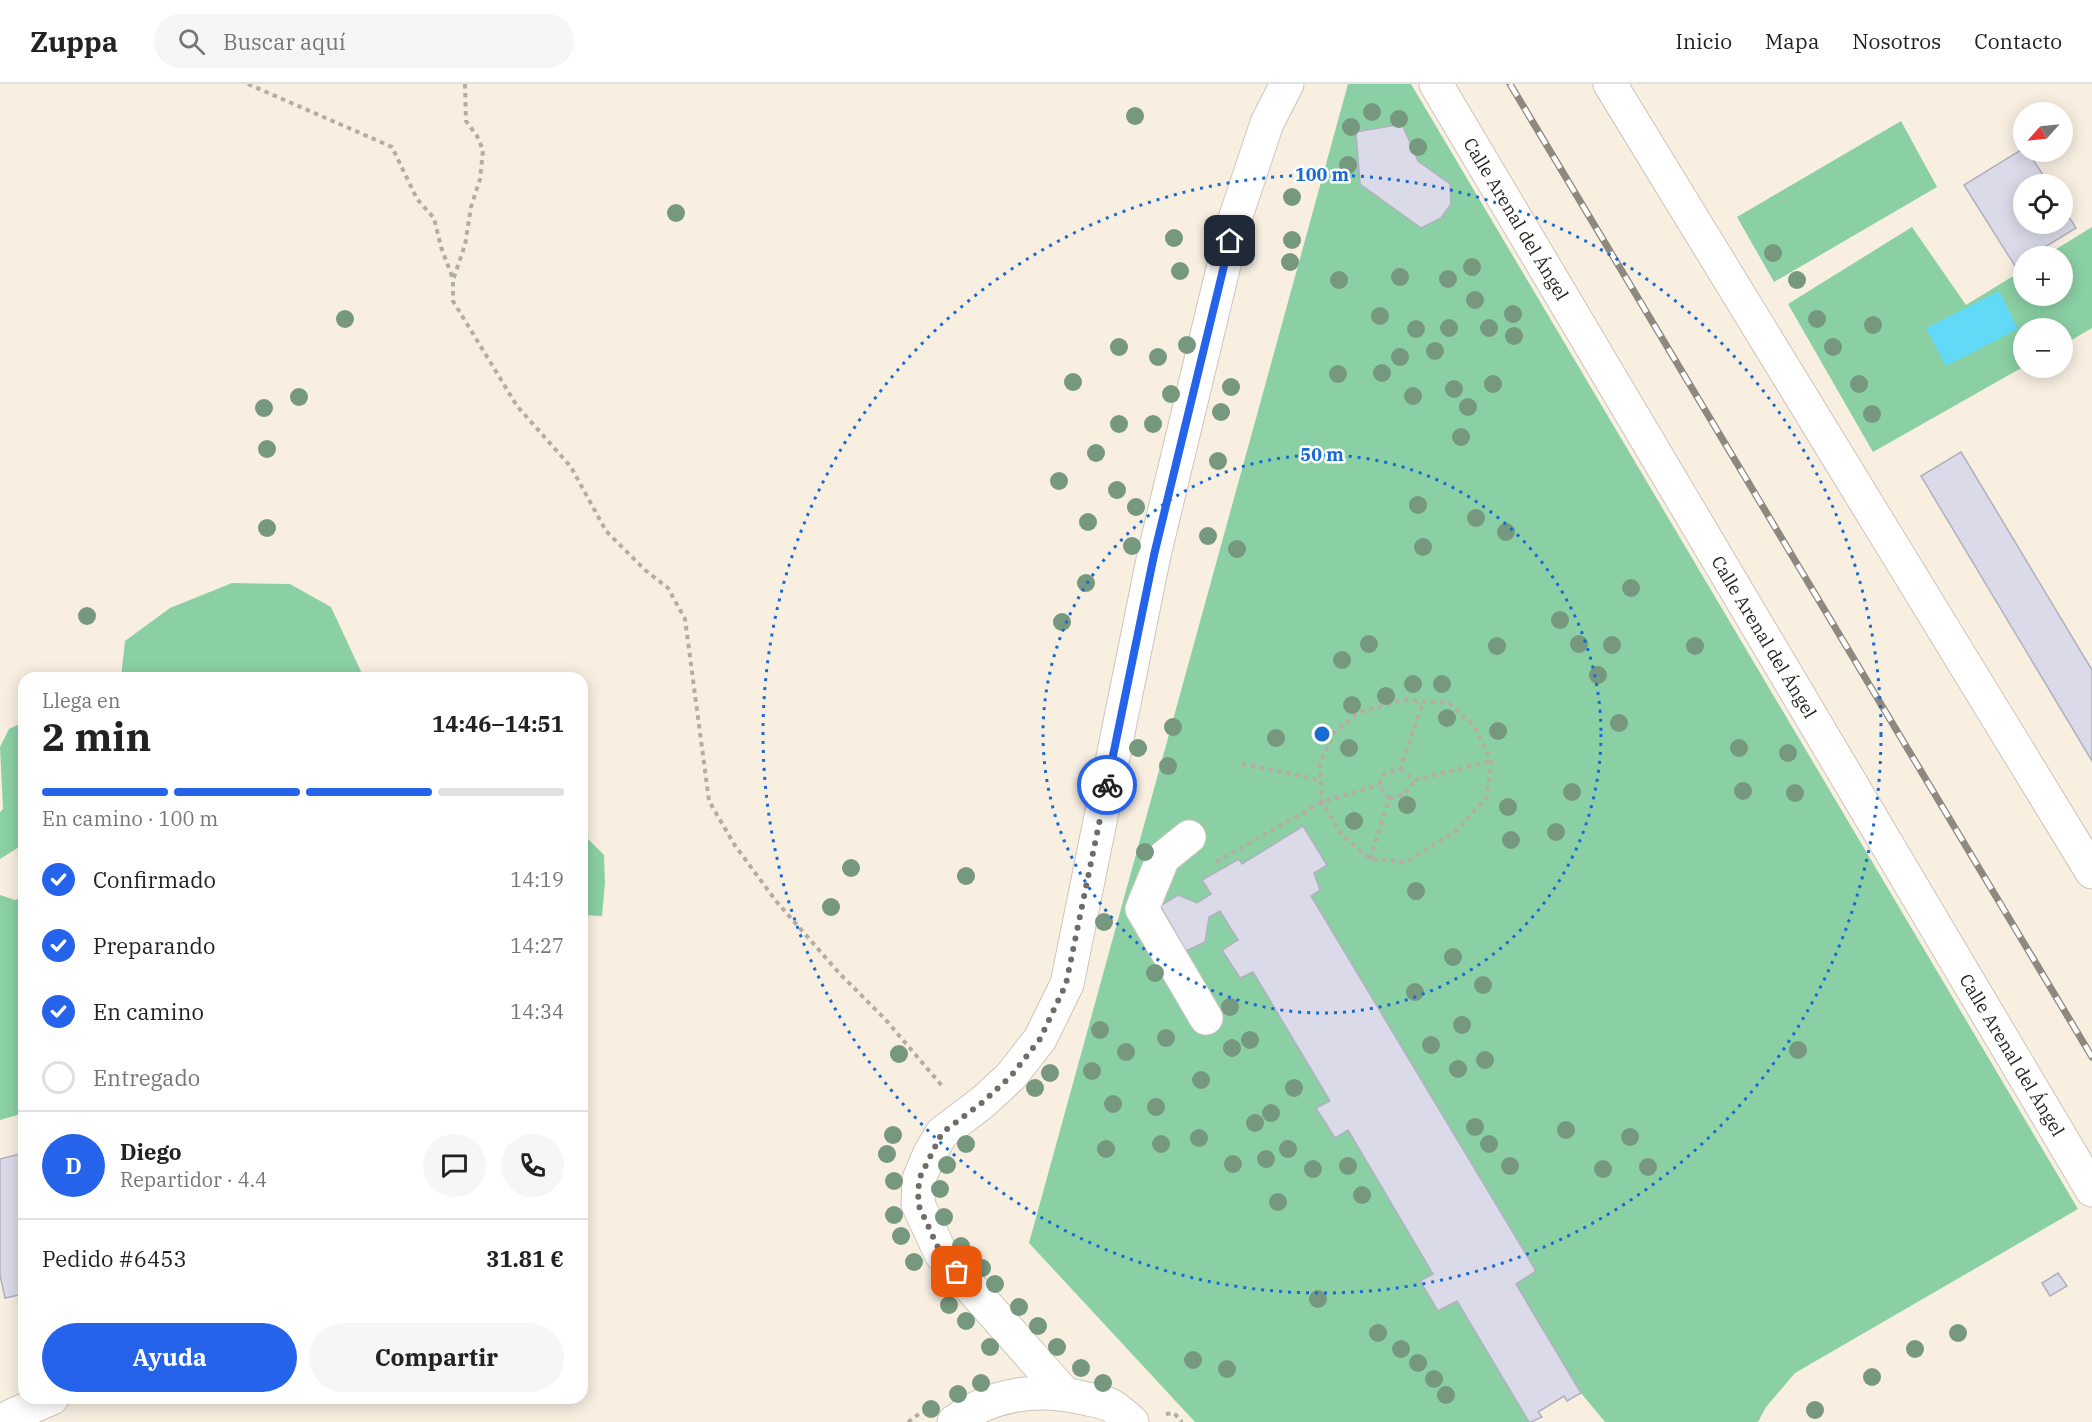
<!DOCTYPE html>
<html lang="es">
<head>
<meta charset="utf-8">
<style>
  :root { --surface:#fff; --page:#f6f6f6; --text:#222; --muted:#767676; --line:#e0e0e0; --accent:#2563eb }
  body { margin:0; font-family:"IBM Plex Serif",serif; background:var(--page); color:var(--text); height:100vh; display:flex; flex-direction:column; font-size:22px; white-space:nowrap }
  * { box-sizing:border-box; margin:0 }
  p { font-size:20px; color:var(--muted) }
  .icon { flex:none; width:33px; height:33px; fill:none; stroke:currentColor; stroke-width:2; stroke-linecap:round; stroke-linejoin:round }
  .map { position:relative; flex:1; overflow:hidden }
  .drawer { position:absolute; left:18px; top:588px; width:570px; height:732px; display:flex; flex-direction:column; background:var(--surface); border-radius:18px; box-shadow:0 3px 15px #0003 }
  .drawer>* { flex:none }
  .needle { width:39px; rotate:243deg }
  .buttons { position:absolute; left:2013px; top:18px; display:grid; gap:12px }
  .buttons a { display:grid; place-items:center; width:60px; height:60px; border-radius:50%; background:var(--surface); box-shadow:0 3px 15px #0003; font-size:30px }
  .pin { position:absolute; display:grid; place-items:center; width:51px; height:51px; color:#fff; margin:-26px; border-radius:12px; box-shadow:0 3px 9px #0006 }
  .courier { position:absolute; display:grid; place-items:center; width:60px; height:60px; margin:-30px; border:4px solid #2563eb; border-radius:50%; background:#fff; color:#222; box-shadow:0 2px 8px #0007 }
  .headline em { font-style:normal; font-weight:800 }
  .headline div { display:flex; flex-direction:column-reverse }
  .headline { display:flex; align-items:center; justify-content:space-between; height:102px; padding:0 24px }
  h1 { font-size:39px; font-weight:800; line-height:45px }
  .bar { display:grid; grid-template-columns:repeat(4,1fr); gap:9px 6px; align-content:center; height:72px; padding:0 24px }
  .bar i { height:8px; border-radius:4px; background:var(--line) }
  .bar .selected { background:var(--accent) }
  .bar p { grid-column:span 4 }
  .line { display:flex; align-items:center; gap:15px; padding:0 24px; border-top:2px solid var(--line) }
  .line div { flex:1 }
  .round { display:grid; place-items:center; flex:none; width:63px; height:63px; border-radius:32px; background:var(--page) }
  ol { padding:0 24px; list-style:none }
  li { display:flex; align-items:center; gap:18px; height:66px }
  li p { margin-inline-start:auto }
  li .icon { padding:6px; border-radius:50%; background:var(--accent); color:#fff; stroke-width:4 }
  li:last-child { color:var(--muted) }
  li i { width:33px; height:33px; border:3px solid var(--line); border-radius:50% }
  .cta { display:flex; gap:12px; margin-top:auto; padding:12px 24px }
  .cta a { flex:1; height:69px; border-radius:36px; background:var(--accent); color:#fff; font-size:24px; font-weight:800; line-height:69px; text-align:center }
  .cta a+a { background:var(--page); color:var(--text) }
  header { display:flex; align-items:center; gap:36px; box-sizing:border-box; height:84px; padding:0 30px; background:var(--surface); border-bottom:2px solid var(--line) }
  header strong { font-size:28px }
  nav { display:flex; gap:33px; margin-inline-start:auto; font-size:21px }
  .search { width:420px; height:54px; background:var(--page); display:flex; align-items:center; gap:15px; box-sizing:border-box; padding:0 21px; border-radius:33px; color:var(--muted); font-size:22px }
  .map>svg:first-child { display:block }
  .green { fill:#8bd0a5 }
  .water { fill:#62d9f6 }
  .building { fill:#dbdae9; stroke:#b1b0bf; stroke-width:1.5 }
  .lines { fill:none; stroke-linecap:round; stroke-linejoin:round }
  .minor-casing { stroke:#cec5b8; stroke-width:35 }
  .path { stroke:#b4ada2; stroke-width:4; stroke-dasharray:4.5 4.5; stroke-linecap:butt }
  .minor { stroke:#fff; stroke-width:33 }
  .rail-casing { stroke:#8e887e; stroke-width:7 }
  .rail { stroke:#fff; stroke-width:4.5; stroke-dasharray:14; stroke-linecap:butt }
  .tree { fill:#76987f }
  .done { stroke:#716c64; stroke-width:6; stroke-dasharray:0 10.8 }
  .route { stroke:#2563eb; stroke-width:8 }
  .ring { fill:none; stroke:#186bd5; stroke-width:3; stroke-dasharray:3 6 }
  .labels { text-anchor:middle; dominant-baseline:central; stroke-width:5; stroke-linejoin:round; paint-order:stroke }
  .street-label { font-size:18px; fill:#292621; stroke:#fff }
  .centre { fill:#186bd5; stroke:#fff; stroke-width:3 }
  .ring-label { font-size:18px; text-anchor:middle; font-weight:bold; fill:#186bd5; stroke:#fff; stroke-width:5; stroke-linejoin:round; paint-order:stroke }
</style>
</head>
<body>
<header>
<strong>Zuppa</strong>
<div class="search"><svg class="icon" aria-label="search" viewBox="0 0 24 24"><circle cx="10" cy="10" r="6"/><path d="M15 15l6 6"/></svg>Buscar aquí</div>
<nav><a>Inicio</a><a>Mapa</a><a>Nosotros</a><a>Contacto</a></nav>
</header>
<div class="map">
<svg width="2092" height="1338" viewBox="0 0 2092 1338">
  <rect width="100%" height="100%" fill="#f8efe1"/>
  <!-- green -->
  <path class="green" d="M1348 0H1411L2078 1125 1795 1289 1766 1323 1758 1338H1605L1581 1309 1516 1200 1536 1187 1311 812 1320 806 1314 789 1327 781 1303 742 1242 780 1239 775 1202 796 1211 810 1197 819 1186 866 1205 858 1209 833 1220 827 1238 856 1222 866 1240 894 1253 888 1330 1017 1316 1025 1335 1053 1348 1046 1433 1190 1420 1197 1438 1227 1457 1217 1529 1338H1195L1029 1159Z
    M1901 37 1937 103 1774 198 1737 133Z
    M1912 143 1966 221 2023 186 2024 212H2062V172H2045L2092 143V244L2063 261 2062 244H2024L2023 283 1873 368 1788 220Z
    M232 499 290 500 331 523 364 594H121L125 557 170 524Z
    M24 638V771L19 763 0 775V728L3 725 0 663 9 645Z
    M582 749 604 771 605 799 602 832 582 831Z
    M0 811 15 816 24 813V1029L0 1036Z"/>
  <!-- water -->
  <path class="water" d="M1999 207 2018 245 1946 282 1926 244Z"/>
  <!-- building -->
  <path class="building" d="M1402 40 1418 77 1450 100 1451 120 1441 134 1421 144 1360 100 1356 48Z
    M2024 64V68H2028L2049 100H2024V140H2062V122L2076 144 2030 172H2024V177L2015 182 1964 101Z
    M1961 368 2092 586V677L1921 392Z
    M1303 742 1327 781 1314 789 1320 806 1311 812 1536 1187 1516 1200 1581 1309 1567 1317 1564 1312 1538 1328 1542 1333 1531 1338H1529L1457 1217 1438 1227 1420 1197 1433 1190 1348 1046 1335 1054 1316 1024 1330 1017 1253 888 1240 894 1222 866 1238 856 1220 827 1209 833 1205 858 1186 867 1160 822 1178 811 1197 819 1211 810 1202 796 1239 775 1242 780Z
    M24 1069V1210L5 1214 0 1191V1075Z
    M2058 1189 2067 1202 2050 1212 2042 1199Z"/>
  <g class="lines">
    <defs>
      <path id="minor" d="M1436 0 2092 1106
        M1610 0 2092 788
        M1189 753 1163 774 1142 825 1206 934
        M1064 1309 941 1170 918 1120 919 1095 929 1071 942 1049 983 1018 1011 992 1040 955 1067 900 1154 471 1235 135 1267 39 1287 0
        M11 1332 52 1314
        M954 1338C991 1310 1037 1303 1083 1314 1091 1316 1102 1317 1110 1321 1118 1325 1125 1332 1132 1338"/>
    </defs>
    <!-- minor casing -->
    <use href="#minor" class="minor-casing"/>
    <!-- path -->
    <path class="path" d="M248 0 392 63 417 115 434 134 441 163 453 195
      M465 0 466 37 477 52 483 66 480 95 471 123 465 161 453 196V217L517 322 571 383 606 447 645 486 668 504 685 535 709 717 734 760 776 817 840 890 885 935 943 1003
      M1404 616 1449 619 1475 643 1491 677 1487 713 1455 748 1406 778 1370 775 1342 751 1322 718 1320 680 1334 649 1359 628Z
      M1242 680 1321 696
      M1400 685 1415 696 1491 677
      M1389 715 1405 710 1415 696
      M1370 775 1389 715 1379 701 1385 689 1400 685 1423 619
      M1216 778 1322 718 1379 701
      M1166 1330 1174 1329 1182 1338
      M908 1338 919 1330"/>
    <!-- minor -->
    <use href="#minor" class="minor"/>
    <defs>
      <path id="rail" d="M1510 0 2092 973"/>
    </defs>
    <!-- rail casing -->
    <use href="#rail" class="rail-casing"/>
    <!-- rail -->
    <use href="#rail" class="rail"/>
  </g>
  <!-- trees -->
  <g class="tree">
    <circle cx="1372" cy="28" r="9"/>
    <circle cx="1135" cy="32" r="9"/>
    <circle cx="1399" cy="35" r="9"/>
    <circle cx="1351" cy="43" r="9"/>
    <circle cx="1418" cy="63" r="9"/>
    <circle cx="1348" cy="81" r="9"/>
    <circle cx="1292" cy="113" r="9"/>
    <circle cx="676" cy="129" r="9"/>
    <circle cx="1174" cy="154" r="9"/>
    <circle cx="1292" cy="156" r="9"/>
    <circle cx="1773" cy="169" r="9"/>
    <circle cx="1290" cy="178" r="9"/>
    <circle cx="1472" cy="183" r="9"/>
    <circle cx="1180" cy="187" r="9"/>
    <circle cx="1400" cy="193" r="9"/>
    <circle cx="1448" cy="195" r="9"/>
    <circle cx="1339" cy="196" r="9"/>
    <circle cx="1797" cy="196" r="9"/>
    <circle cx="1475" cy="216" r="9"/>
    <circle cx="1513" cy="230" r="9"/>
    <circle cx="1380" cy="232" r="9"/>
    <circle cx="345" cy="235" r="9"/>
    <circle cx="1817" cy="235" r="9"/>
    <circle cx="1873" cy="241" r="9"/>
    <circle cx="1449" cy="244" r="9"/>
    <circle cx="1489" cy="244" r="9"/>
    <circle cx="1416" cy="245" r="9"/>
    <circle cx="1514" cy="252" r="9"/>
    <circle cx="1187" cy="261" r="9"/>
    <circle cx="1119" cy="263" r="9"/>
    <circle cx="1833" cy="263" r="9"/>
    <circle cx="1435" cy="267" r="9"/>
    <circle cx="1158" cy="273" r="9"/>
    <circle cx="1400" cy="273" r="9"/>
    <circle cx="1382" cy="289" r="9"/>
    <circle cx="1338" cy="290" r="9"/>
    <circle cx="1073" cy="298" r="9"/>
    <circle cx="1493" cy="300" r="9"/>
    <circle cx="1859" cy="300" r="9"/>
    <circle cx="1231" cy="303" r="9"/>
    <circle cx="1454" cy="305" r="9"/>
    <circle cx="1171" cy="310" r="9"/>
    <circle cx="1413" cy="312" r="9"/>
    <circle cx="299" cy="313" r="9"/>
    <circle cx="1468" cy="323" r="9"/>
    <circle cx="264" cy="324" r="9"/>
    <circle cx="1221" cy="328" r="9"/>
    <circle cx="1872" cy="330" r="9"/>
    <circle cx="1119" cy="340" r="9"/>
    <circle cx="1153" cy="340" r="9"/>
    <circle cx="1461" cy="353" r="9"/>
    <circle cx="267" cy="365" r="9"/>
    <circle cx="1096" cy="369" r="9"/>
    <circle cx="1218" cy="377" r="9"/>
    <circle cx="1059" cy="397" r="9"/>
    <circle cx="1117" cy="406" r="9"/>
    <circle cx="1418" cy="421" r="9"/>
    <circle cx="1136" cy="423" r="9"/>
    <circle cx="1476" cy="434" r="9"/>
    <circle cx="1088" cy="438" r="9"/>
    <circle cx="267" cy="444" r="9"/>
    <circle cx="1506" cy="448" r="9"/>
    <circle cx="1208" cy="452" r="9"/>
    <circle cx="1132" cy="462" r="9"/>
    <circle cx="1423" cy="463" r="9"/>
    <circle cx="1237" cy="465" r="9"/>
    <circle cx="1086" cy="499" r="9"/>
    <circle cx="1631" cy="504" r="9"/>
    <circle cx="87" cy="532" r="9"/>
    <circle cx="1560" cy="536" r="9"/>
    <circle cx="1062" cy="538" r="9"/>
    <circle cx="1369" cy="560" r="9"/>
    <circle cx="1579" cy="560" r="9"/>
    <circle cx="1612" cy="561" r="9"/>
    <circle cx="1497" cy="562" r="9"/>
    <circle cx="1695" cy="562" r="9"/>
    <circle cx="1342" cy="576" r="9"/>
    <circle cx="1598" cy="591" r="9"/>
    <circle cx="1413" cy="600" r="9"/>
    <circle cx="1442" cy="600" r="9"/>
    <circle cx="1386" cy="612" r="9"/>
    <circle cx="1352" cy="621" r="9"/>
    <circle cx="1447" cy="634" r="9"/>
    <circle cx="1619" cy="639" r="9"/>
    <circle cx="1173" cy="643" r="9"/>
    <circle cx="1498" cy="647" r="9"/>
    <circle cx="1276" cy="654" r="9"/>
    <circle cx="1138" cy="664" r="9"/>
    <circle cx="1349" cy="664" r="9"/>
    <circle cx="1739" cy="664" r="9"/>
    <circle cx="1788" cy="669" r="9"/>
    <circle cx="1168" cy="682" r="9"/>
    <circle cx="1743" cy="707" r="9"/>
    <circle cx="1572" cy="708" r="9"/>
    <circle cx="1795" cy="709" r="9"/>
    <circle cx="1407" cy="721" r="9"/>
    <circle cx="1508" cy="723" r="9"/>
    <circle cx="1354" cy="737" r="9"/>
    <circle cx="1556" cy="748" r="9"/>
    <circle cx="1511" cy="756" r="9"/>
    <circle cx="1145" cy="768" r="9"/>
    <circle cx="851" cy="784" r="9"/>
    <circle cx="966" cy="792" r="9"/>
    <circle cx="1416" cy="807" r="9"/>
    <circle cx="831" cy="823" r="9"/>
    <circle cx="1104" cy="838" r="9"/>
    <circle cx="1453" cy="873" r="9"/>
    <circle cx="1155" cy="889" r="9"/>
    <circle cx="1483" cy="901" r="9"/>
    <circle cx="1415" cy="908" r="9"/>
    <circle cx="1230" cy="923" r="9"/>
    <circle cx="1462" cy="941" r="9"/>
    <circle cx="1100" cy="946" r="9"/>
    <circle cx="1166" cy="954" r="9"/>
    <circle cx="1250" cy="956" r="9"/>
    <circle cx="1431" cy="961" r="9"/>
    <circle cx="1232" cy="964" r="9"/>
    <circle cx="1798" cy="966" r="9"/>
    <circle cx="1126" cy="968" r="9"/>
    <circle cx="899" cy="970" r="9"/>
    <circle cx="1485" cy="976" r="9"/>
    <circle cx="1458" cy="985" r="9"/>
    <circle cx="1092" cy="987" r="9"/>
    <circle cx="1050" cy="989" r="9"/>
    <circle cx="1201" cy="996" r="9"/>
    <circle cx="1035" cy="1004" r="9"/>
    <circle cx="1294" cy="1004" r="9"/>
    <circle cx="1113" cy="1020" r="9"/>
    <circle cx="1156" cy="1023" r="9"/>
    <circle cx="1271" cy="1029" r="9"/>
    <circle cx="1255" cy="1039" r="9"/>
    <circle cx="1475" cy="1043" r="9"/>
    <circle cx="1566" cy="1046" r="9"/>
    <circle cx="893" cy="1051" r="9"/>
    <circle cx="1630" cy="1053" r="9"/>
    <circle cx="1199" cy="1054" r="9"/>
    <circle cx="966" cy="1060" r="9"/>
    <circle cx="1161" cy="1060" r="9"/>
    <circle cx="1489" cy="1060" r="9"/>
    <circle cx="1106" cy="1065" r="9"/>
    <circle cx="1288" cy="1065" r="9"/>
    <circle cx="887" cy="1070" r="9"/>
    <circle cx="1266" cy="1075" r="9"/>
    <circle cx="1233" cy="1080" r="9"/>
    <circle cx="947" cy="1081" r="9"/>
    <circle cx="1348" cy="1082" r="9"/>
    <circle cx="1510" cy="1082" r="9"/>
    <circle cx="1648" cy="1083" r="9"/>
    <circle cx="1313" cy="1085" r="9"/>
    <circle cx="1603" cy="1085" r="9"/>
    <circle cx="894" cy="1097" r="9"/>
    <circle cx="940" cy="1105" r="9"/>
    <circle cx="1362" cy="1111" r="9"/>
    <circle cx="1278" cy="1118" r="9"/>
    <circle cx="894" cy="1131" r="9"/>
    <circle cx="944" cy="1133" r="9"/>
    <circle cx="901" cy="1152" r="9"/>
    <circle cx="961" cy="1162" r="9"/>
    <circle cx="914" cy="1178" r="9"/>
    <circle cx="982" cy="1184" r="9"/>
    <circle cx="995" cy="1200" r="9"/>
    <circle cx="1318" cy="1215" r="9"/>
    <circle cx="949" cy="1221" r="9"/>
    <circle cx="1019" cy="1223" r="9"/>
    <circle cx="966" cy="1237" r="9"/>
    <circle cx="1038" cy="1242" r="9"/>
    <circle cx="1378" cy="1249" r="9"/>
    <circle cx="1958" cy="1249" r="9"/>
    <circle cx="990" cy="1263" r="9"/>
    <circle cx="1057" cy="1263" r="9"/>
    <circle cx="1401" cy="1265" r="9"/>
    <circle cx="1915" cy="1265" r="9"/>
    <circle cx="1193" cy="1276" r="9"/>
    <circle cx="1418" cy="1279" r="9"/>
    <circle cx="1081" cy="1284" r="9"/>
    <circle cx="1227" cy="1285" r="9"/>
    <circle cx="1872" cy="1293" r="9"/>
    <circle cx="1434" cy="1295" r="9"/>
    <circle cx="981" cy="1299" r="9"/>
    <circle cx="1103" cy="1299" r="9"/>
    <circle cx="958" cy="1310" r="9"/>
    <circle cx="1446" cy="1311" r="9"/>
    <circle cx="931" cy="1325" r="9"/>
    <circle cx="1815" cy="1326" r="9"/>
  </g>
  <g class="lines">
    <!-- done -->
    <path class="done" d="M957 1188 941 1170 918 1120 919 1095 942 1049 983 1018 1011 992 1040 955 1066 900 1107 701"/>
    <!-- route -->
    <path class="route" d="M1107 701 1154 471 1230 157"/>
  </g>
  <!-- distance rings -->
  <g class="ring">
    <circle cx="1322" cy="650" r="279"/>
    <circle cx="1322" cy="650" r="559"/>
  </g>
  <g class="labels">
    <!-- street labels -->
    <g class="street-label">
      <text transform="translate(1516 135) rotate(59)">Calle Arenal del Ángel</text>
      <text transform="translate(1764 553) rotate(59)">Calle Arenal del Ángel</text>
      <text transform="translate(2012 971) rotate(59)">Calle Arenal del Ángel</text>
    </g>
  </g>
  <circle cx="1322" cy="650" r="9" class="centre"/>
  <g class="ring-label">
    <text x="1322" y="97">100 m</text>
    <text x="1322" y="377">50 m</text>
  </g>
</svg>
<div class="buttons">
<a><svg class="needle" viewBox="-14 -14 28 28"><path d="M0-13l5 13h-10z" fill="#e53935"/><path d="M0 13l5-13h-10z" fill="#767676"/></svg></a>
<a><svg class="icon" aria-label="locate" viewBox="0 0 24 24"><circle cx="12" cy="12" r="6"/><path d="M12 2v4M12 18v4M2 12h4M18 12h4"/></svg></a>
<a>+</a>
<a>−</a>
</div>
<div class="pin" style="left:957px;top:1188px;background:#ea580c"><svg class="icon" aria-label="bag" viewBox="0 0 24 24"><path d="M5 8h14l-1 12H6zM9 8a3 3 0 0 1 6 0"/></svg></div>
<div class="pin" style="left:1230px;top:157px;background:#1f2937"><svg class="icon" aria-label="home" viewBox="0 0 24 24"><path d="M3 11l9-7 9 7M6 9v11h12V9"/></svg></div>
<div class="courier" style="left:1107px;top:701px"><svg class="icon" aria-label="bike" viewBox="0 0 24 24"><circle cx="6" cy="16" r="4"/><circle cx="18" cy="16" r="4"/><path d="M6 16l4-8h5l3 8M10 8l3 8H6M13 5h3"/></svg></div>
<section class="drawer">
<div class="headline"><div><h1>2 min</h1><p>Llega en</p></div><em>14:46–14:51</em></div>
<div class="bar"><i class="selected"></i><i class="selected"></i><i class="selected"></i><i></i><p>En camino · 100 m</p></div>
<ol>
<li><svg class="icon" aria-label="check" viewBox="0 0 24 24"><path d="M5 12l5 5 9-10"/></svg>Confirmado<p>14:19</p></li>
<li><svg class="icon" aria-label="check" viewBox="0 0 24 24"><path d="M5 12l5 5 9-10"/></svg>Preparando<p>14:27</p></li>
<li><svg class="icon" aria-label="check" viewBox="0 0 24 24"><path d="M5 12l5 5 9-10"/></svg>En camino<p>14:34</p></li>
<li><i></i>Entregado</li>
</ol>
<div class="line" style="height:108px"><b class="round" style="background:var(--accent);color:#fff">D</b><div><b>Diego</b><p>Repartidor · 4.4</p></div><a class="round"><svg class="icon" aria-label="chat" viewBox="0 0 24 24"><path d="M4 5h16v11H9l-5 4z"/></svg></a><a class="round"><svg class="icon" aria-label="phone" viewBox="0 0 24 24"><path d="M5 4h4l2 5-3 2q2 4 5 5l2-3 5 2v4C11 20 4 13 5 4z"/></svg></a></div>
<div class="line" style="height:78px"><div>Pedido #6453</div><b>31.81 €</b></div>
<div class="cta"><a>Ayuda</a><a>Compartir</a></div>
</section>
</div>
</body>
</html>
